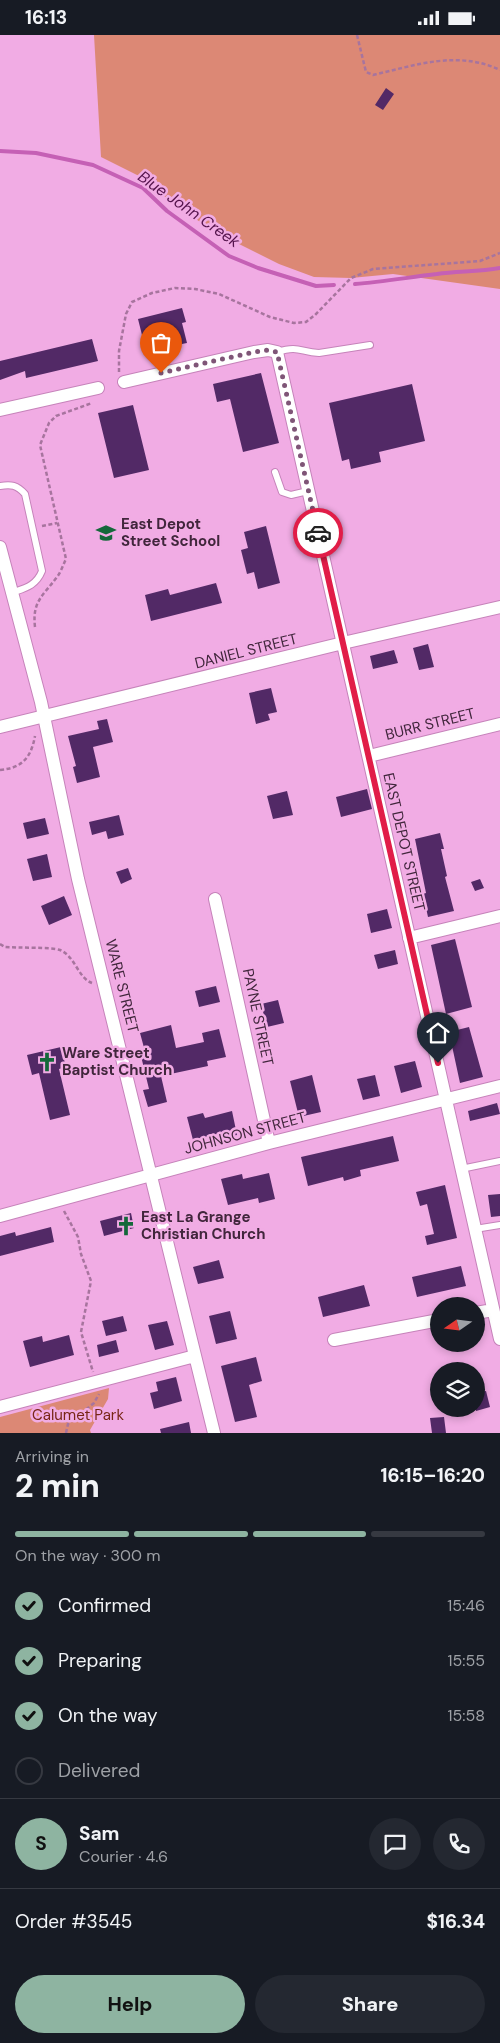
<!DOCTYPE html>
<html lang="en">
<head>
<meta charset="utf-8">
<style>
  :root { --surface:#171b24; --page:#242831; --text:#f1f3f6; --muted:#9ea1a6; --line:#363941; --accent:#8eb4a1 }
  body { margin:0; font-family:"DM Sans",sans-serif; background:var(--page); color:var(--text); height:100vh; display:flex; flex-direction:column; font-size:19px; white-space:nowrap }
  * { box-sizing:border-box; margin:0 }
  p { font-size:16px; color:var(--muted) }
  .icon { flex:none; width:28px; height:28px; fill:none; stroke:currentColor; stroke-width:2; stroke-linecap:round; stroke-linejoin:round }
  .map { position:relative; height:1398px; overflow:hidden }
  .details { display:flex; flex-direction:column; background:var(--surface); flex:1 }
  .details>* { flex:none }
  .needle { width:32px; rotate:256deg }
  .fabs { position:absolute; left:430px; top:1262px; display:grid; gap:10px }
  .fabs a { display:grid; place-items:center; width:55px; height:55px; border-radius:50%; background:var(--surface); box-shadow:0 2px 8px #0003; font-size:25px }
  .pin { position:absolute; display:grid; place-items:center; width:42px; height:42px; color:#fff; margin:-51px -21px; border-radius:50% 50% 50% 0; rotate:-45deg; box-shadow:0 0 5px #0007 }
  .pin .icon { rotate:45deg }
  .courier { position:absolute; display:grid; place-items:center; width:50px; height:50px; margin:-25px; border:4px solid #e11d48; border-radius:50%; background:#fff; color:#222; box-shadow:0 1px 6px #0007 }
  .headline em { font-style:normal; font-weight:800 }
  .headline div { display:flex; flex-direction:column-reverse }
  .headline { display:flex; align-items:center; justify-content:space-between; height:85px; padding:0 15px }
  h1 { font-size:32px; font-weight:800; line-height:38px }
  .bar { display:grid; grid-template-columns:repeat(4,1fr); gap:8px 5px; align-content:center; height:60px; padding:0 15px }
  .bar i { height:6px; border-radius:4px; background:var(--line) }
  .bar .on { background:var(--accent) }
  .bar p { grid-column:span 4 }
  .line { display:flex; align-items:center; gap:12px; padding:0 15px; border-top:1px solid var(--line) }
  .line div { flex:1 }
  .round { display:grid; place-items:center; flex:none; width:52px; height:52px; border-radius:26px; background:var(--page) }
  ol { padding:0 15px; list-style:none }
  li { display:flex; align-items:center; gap:15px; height:55px }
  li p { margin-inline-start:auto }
  li .icon { padding:5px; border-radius:50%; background:var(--accent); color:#111; stroke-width:4 }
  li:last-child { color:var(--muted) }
  li i { width:28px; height:28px; border:2px solid var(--line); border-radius:50% }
  .action { display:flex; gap:10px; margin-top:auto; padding:10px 15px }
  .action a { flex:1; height:58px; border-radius:30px; background:var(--accent); color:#111; font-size:20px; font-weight:800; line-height:58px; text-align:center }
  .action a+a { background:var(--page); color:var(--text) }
  .status { display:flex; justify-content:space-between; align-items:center; height:35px; padding:0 25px; background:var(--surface); direction:ltr }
  .status svg { height:14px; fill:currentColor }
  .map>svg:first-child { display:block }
  .green { fill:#dc8875 }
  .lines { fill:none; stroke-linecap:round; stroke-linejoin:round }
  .stream { stroke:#c560b5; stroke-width:4 }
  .building { fill:#522966 }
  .lane-casing { stroke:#c683ba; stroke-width:8 }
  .street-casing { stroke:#c683ba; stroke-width:14 }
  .path { stroke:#a7749e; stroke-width:2.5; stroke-dasharray:4 2.5; stroke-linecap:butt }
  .lane { stroke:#fff; stroke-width:6 }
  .street { stroke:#fff; stroke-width:12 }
  .done { stroke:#7f5577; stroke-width:5; stroke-dasharray:0 9 }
  .route { stroke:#e11d48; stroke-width:6 }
  .labels { text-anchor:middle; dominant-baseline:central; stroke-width:5; stroke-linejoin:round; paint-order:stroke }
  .poi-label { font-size:15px; font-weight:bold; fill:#41263c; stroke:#f1ace4; text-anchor:start }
  .street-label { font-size:15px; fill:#41263c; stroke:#f1ace4 }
  .park-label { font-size:15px; fill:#782616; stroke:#f1ace4 }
  .water-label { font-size:16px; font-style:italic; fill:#54134c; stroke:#f1ace4 }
</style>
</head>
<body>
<div class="status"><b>16:13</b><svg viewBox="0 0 49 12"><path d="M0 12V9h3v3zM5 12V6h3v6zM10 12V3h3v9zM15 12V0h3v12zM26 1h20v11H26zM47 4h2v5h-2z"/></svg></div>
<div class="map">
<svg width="500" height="1398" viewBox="0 0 500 1398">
  <rect width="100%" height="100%" fill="#f1ace4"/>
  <!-- green -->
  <path class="green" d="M94 0H500V254L393 239 351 243 314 242 279 229 217 198 179 173 139 141 101 122Z
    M109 1353 108 1364 90 1395 91 1398H0V1382Z"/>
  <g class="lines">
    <!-- stream -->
    <path class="stream" d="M0 116 36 118 93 130 143 153 167 176 229 221 258 233 316 251 334 250
      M355 249C383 247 410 242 437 239 458 236 479 237 500 233"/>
  </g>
  <!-- building -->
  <path class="building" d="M386 53 394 59 383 75 375 70Z
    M182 273 186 287 182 288 187 308 146 316 138 284Z
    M92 304 98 326 26 343 25 336 0 345V326Z
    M261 338 279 408 243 417 230 364 217 367 213 349Z
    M412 349 425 406 379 417 381 427 351 434 349 424 342 426 329 368Z
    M133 370 149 435 114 443 98 378Z
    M266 491 280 548 258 554 254 537 247 539 241 515 248 513 244 497Z
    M216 548 222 568 151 586 145 560 168 554 170 560Z
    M428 609 434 632 419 635 413 613Z
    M394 615 398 628 373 634 370 621Z
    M271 653 277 677 268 679 270 685 256 689 249 658Z
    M107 684 113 707 93 712 100 742 77 748 73 732 76 731 68 701 99 694 97 686Z
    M367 754 372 774 341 782 336 762Z
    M287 756 293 780 273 784 267 761Z
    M119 780 124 800 108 804 106 796 92 800 89 787Z
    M45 783 49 799 27 804 23 788Z
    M440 798 444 814H441L447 841 445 842 454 876 428 882 423 859 426 858 415 804Z
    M47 819 52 842 33 846 27 824Z
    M128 833 132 844 121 849 116 837Z
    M480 844 484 853 475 856 471 847Z
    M64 861 72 880 49 890 41 871Z
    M387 874 392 893 371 898 367 879Z
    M455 904 472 972 446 979 431 910Z
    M395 915 398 929 378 934 374 920Z
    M216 951 220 967 199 972 195 956Z
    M278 965 284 988 267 992 261 969Z
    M171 990 176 1013 204 1007 202 998 219 994 226 1022 207 1026 208 1031 161 1041 167 1067 148 1072 143 1055 149 1054 141 1021 146 1020 140 998Z
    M469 992 483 1042 460 1048 449 997Z
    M61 1012 66 1032 59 1034 70 1080 50 1085 39 1038 32 1040 27 1020Z
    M415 1026 422 1052 401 1058 394 1031Z
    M312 1040 321 1077 299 1082 290 1046Z
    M375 1040 380 1061 363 1065 357 1044Z
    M497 1068 500 1079 470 1086 468 1076Z
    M232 1076 237 1100 222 1103 221 1098 193 1105 187 1082 203 1078 205 1083Z
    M393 1101 399 1126 360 1135 361 1141 344 1146 343 1142 308 1151 301 1122Z
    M269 1138 275 1164 259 1168 258 1163 228 1170 221 1144 242 1139 243 1144Z
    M445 1150 457 1203 427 1210 425 1201 434 1199 427 1169 420 1171 416 1157Z
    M500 1159V1181L491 1182 488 1160Z
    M131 1178 134 1193 104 1201 100 1186Z
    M51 1192 54 1207 0 1221V1201L15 1197 16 1201Z
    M219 1225 224 1243 198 1249 193 1232Z
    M461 1231 466 1251 417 1262 412 1242Z
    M364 1250 370 1271 323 1282 318 1262Z
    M230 1276 237 1304 216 1309 209 1281Z
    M123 1281 127 1296 106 1301 102 1286Z
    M167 1286 174 1310 155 1315 148 1290Z
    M69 1300 74 1320 30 1332 23 1306 42 1301 43 1307Z
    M116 1305 119 1317 99 1322 97 1310Z
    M256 1322 262 1346 249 1350 257 1382 235 1387 221 1331Z
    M176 1342 182 1366 154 1374 150 1358 158 1356 156 1347Z
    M486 1356 490 1372 476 1376V1358Z
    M444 1382 446 1398H432L430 1383Z
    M189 1387 191 1398H161L160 1394Z"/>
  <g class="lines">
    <defs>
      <path id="lane" d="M277 317C299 310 300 317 319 318L370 310
        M275 437 282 457 291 460 308 456
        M0 451C11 449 17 450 25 459L42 536C36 551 25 553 11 558
        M461 1134 500 1126
        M475 1194 500 1190"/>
      <path id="street" d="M124 347 254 317 268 315 277 317 500 1304
        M0 375 98 353
        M0 512 41 667 78 844 214 1398
        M0 692 343 608 500 572
        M369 721 500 689
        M215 864 269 1108
        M409 903 500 881
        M0 1181 269 1108 500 1051
        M476 1278 493 1275
        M334 1305 439 1285
        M0 1372 195 1321"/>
    </defs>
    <!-- lane casing -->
    <use href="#lane" class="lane-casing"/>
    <!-- street casing -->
    <use href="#street" class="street-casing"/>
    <!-- path -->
    <path class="path" d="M357 0 366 37 373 40C416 30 458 15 500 35
      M119 337V316L126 279 132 267 152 258 175 253 195 254 219 259 270 282 294 288 306 287 315 280 351 243 373 234 480 226 500 218
      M42 491 57 488
      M35 592C32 566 43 561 57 542 61 537 63 530 66 524L40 410 49 388 56 381 92 368
      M0 735C22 733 31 723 35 701
      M0 909 5 912C17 913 52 912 60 915 75 921 78 943 92 948
      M64 1176 78 1202 81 1219 91 1246 81 1297 93 1337
      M66 1398 68 1389 94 1368 99 1359"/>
    <!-- lane -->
    <use href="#lane" class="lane"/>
    <!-- street -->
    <use href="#street" class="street"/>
  </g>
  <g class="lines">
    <!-- done -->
    <path class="done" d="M161 338 254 317 268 315 277 317 318 498"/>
    <!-- route -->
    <path class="route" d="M318 498 438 1028"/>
  </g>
  <!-- icons -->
  <defs>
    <symbol id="school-bare" viewBox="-9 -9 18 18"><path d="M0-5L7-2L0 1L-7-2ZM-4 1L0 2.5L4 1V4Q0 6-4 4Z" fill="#14683a" stroke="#f1ace4" stroke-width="2.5" paint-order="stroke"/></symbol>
    <symbol id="church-bare" viewBox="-9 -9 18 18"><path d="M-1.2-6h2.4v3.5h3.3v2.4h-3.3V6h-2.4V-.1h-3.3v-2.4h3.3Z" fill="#14683a" stroke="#f1ace4" stroke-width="2.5" paint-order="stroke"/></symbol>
  </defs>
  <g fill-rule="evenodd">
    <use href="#school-bare" x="92" y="484" width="28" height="28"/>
    <use href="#church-bare" x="33" y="1013" width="28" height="28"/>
    <use href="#church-bare" x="112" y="1177" width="28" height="28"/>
  </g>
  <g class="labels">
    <!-- poi labels -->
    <g class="poi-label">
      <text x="121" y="489">East Depot<tspan x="121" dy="17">Street School</tspan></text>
      <text x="62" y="1018">Ware Street<tspan x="62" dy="17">Baptist Church</tspan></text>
      <text x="141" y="1182">East La Grange<tspan x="141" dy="17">Christian Church</tspan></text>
    </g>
    <!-- street labels -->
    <g class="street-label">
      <text transform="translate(246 616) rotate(-14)">DANIEL STREET</text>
      <text transform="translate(430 689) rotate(-14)">BURR STREET</text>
      <text transform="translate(404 807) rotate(77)">EAST DEPOT STREET</text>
      <text transform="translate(122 951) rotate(76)">WARE STREET</text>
      <text transform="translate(258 982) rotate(78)">PAYNE STREET</text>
      <text transform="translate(245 1098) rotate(-15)">JOHNSON STREET</text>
    </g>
    <!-- park labels -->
    <g class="park-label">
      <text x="78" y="1380">Calumet Park</text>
    </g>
    <!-- water labels -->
    <g class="water-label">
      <text transform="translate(189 174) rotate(35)">Blue John Creek</text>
    </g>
  </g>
</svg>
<div class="fabs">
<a><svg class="needle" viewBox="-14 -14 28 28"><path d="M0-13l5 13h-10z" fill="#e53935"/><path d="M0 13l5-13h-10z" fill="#9ea1a6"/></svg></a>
<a><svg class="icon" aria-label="layers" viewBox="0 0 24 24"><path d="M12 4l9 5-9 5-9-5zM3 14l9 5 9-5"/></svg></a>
</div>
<div class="pin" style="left:161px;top:338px;background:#ea580c"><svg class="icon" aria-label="bag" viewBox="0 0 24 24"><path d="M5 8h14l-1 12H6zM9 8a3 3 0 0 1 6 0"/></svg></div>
<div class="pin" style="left:438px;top:1028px;background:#1f2937"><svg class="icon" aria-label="home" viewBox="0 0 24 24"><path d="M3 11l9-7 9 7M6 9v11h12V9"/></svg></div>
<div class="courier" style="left:318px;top:498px"><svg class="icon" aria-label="car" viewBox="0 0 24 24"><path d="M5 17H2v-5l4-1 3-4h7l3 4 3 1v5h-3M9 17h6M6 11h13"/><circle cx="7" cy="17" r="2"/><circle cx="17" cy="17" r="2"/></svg></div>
</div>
<section class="details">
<div class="headline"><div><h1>2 min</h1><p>Arriving in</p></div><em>16:15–16:20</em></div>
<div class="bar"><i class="on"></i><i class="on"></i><i class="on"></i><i></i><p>On the way · 300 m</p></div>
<ol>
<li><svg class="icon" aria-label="check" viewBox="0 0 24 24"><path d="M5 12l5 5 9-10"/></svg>Confirmed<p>15:46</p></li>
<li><svg class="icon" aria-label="check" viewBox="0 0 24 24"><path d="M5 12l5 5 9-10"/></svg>Preparing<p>15:55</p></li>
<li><svg class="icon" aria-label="check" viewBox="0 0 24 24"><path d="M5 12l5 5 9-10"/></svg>On the way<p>15:58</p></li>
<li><i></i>Delivered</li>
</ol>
<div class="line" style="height:90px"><b class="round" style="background:var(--accent);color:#111">S</b><div><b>Sam</b><p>Courier · 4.6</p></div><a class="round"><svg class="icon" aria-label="chat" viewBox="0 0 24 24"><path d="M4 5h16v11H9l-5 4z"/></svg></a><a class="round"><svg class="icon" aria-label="phone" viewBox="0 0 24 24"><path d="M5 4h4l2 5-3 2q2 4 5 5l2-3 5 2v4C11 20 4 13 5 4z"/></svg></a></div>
<div class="line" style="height:65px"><div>Order #3545</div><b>$16.34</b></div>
<div class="action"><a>Help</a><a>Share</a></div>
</section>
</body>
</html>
